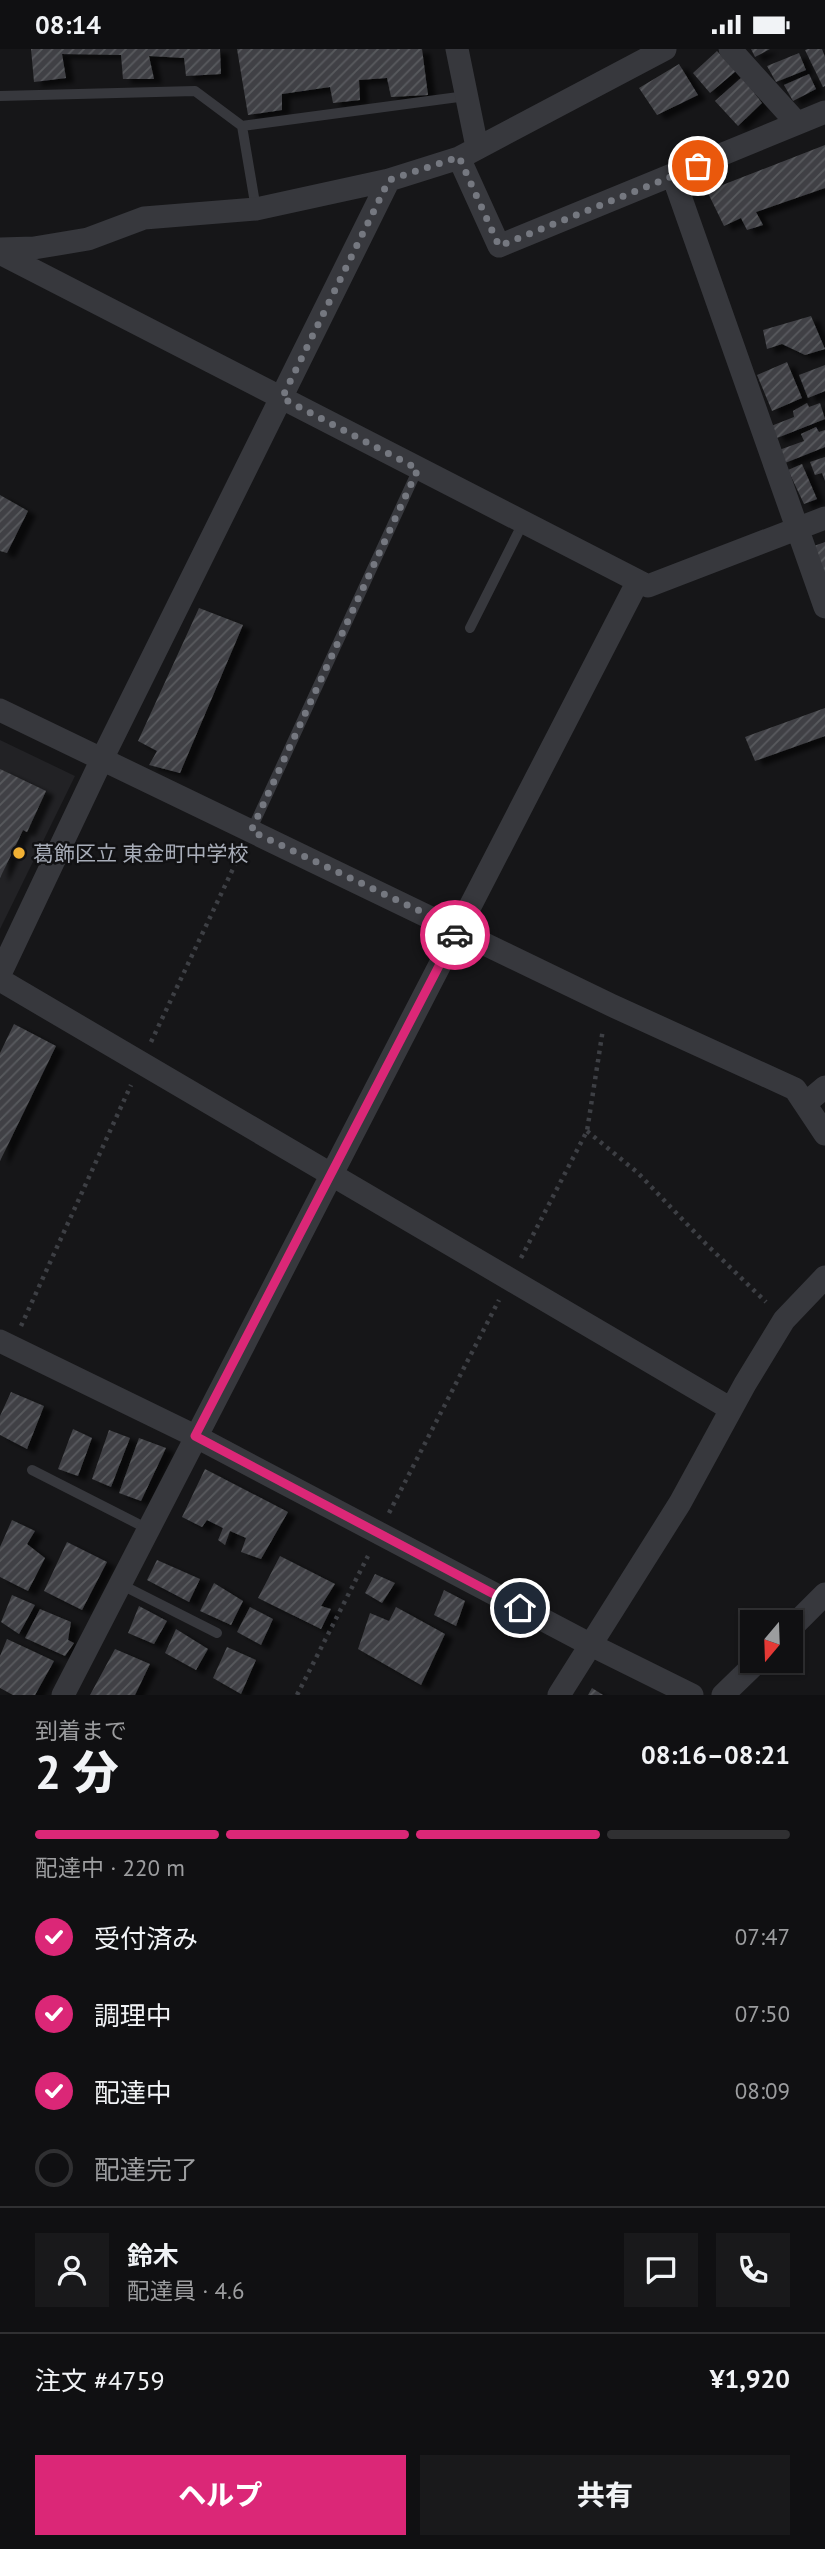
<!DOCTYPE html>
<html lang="ja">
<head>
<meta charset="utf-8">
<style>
  :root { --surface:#101012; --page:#19191b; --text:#f1f3f6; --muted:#9c9d9f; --line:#303032; --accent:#db2777 }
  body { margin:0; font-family:"PT Sans","Noto Sans JP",sans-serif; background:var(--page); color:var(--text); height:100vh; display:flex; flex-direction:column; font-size:26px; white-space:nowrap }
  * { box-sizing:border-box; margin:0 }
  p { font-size:23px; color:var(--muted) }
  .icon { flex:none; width:38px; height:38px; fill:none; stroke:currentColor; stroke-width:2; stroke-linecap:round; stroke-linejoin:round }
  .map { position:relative; height:1646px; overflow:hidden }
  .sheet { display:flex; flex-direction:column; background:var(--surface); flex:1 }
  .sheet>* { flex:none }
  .needle { width:46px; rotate:199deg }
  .fabs { position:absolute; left:740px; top:1561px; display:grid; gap:14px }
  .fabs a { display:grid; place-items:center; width:63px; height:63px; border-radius:0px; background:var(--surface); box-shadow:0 2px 5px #0004,0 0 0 2px var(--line); font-size:35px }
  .pin { position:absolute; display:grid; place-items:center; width:60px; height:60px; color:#fff; margin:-30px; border:4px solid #fff; border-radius:50%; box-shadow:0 2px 7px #0007 }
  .courier { position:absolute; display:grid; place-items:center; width:70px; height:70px; margin:-35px; border:5px solid #db2777; border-radius:50%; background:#fff; color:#222; box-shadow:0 2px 9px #0007 }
  .overview em { font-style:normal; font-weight:800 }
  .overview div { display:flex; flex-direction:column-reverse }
  .overview { display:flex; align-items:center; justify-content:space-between; height:119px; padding:0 35px }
  h1 { font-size:46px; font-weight:800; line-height:52px }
  .bar { display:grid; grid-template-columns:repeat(4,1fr); gap:10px 7px; align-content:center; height:84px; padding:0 35px }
  .bar i { height:9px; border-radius:5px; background:var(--line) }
  .bar .selected { background:var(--accent) }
  .bar p { grid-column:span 4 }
  .line { display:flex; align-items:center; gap:18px; padding:0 35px; border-top:2px solid var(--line) }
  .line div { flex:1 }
  .round { display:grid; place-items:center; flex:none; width:74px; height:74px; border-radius:0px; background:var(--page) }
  ol { padding:0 35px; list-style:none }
  li { display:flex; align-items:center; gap:21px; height:77px }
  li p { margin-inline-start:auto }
  li .icon { padding:7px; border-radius:50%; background:var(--accent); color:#fff; stroke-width:4 }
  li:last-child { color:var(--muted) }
  li i { width:38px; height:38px; border:4px solid var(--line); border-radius:50% }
  .button { display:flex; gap:14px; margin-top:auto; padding:14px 35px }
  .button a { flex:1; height:80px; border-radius:0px; background:var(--accent); color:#fff; font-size:28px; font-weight:800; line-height:80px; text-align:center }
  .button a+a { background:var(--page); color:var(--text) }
  .status { display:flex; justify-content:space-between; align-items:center; height:49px; padding:0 35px; background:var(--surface); direction:ltr }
  .status svg { height:19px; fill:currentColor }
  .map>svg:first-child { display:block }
  .built { fill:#222225 }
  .building { fill:url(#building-hatch); filter:url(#shadow) }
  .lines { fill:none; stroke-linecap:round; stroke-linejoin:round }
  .path { stroke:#3d3f44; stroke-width:4.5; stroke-dasharray:3.5 5; stroke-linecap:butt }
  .service { stroke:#37383d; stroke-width:10 }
  .minor { stroke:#37383d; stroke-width:23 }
  .done { stroke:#757880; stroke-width:7; stroke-dasharray:0 12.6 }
  .route { stroke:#db2777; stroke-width:9 }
  .poi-dot { fill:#f2b134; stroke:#111113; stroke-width:2.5 }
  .labels { text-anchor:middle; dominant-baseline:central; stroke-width:5; stroke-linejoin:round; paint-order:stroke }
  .poi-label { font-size:21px; fill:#a8adb8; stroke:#111113; text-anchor:start }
</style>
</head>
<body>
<div class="status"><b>08:14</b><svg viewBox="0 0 49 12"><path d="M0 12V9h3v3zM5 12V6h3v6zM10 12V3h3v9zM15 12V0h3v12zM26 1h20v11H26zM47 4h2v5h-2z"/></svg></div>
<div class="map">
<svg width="825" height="1646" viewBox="0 0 825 1646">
  <defs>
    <pattern id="building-hatch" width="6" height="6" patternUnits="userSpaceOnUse" patternTransform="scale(1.75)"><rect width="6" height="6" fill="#404145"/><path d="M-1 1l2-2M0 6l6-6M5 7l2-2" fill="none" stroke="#595a5e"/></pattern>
    <filter id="shadow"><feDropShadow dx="8" dy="4.5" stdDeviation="2" flood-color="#0009"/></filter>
  </defs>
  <rect width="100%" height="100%" fill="#161618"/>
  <!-- built -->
  <path class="built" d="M0 691 75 727 0 880Z"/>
  <!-- building -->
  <path class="building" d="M31 0H220L221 25 186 27 184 9 149 7 154 30H123L121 6 62 5 66 29 34 33Z
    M237 0H422L428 46 391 48 387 29 359 31 360 51 333 54 330 38 282 45V61L248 66Z
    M751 0H770L755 8Z
    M808 0H822L825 8V37L823 38 805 1Z
    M717 2 736 22 710 44 693 24Z
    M799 4 806 21 776 33 767 17Z
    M679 15 698 46 657 66 639 39Z
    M809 25 816 40 793 52 784 36Z
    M742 28 762 54 738 77 715 52Z
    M825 96V139L756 163 763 176 747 181 741 169 724 177 707 142Z
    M811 267 825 300 805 306 782 295 767 300 763 281Z
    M787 313 802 349 772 362 757 326Z
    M825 316V342L808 349 799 326Z
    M807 354 809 358 820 354 825 370 777 389 771 377 794 368 793 362Z
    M816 378 819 383 825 381V398L785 414 779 401 804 392 801 385Z
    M825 408V432L822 424 815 426 810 413Z
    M802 415 817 450 804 455 788 421Z
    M0 446 28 462 7 504 0 502Z
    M825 493V526L814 497Z
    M199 559 243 576 180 724 149 716 157 702 138 692Z
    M825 659V687L755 712 745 688Z
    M0 720 46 742 27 783 23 781 0 829Z
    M14 975 56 997 0 1112V1004Z
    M11 1343 44 1357 27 1400 0 1386V1367Z
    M73 1380 92 1389 78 1427 58 1420Z
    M109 1381 130 1389 111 1438 92 1430Z
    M139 1389 166 1399 141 1452 119 1444Z
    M205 1420 288 1463 261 1510 241 1503 246 1489 230 1482 225 1496 218 1491 223 1479 207 1471 202 1478 182 1468Z
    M12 1471 35 1482 27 1495 45 1509 28 1542 0 1528V1498Z
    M67 1493 107 1513 82 1561 44 1542Z
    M280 1507 335 1535 321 1557 331 1560 321 1580 258 1549Z
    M157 1511 200 1530 189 1553 147 1531Z
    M375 1525 395 1534 382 1554 365 1544Z
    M214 1534 243 1552 231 1576 200 1562Z
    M444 1541 465 1552 456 1577 434 1566Z
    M12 1546 35 1556 19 1585 1 1573Z
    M139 1557 167 1572 154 1595 128 1584Z
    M250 1558 273 1570 261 1596 237 1583Z
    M396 1558 445 1585 421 1636 358 1600 370 1564 389 1572Z
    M40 1560 71 1573 68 1591 74 1594 65 1607 25 1589Z
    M176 1580 208 1600 196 1621 165 1604Z
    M7 1590 54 1612 35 1646H13L0 1639V1607Z
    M227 1598 256 1611 241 1645 213 1629Z
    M115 1600 150 1615 135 1646H90Z
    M592 1639 603 1646H588Z"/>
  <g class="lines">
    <!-- path -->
    <path class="path" d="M151 993 240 805
      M587 1082 638 1124 706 1195 766 1253
      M521 1209 587 1082 603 980
      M21 1277 131 1036
      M389 1464 499 1251
      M297 1646 368 1507"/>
    <!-- service -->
    <path class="service" d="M0 47 195 42 242 77 466 47
      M242 77 256 160
      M470 579 523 474
      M251 782 418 420
      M32 1421 148 1480
      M120 1535 217 1584"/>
    <!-- minor -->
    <path class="minor" d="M457 0 477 98
      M730 0 797 74
      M459 109 499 197 825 63
      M673 127 825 558
      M0 200 34 199 88 190 144 169 256 160 389 131 459 109 665 0
      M0 204 638 532
      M0 661 611 956 795 1040 825 1085
      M0 925 102 710 389 131
      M0 931 731 1360
      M806 1054 825 1038
      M0 1292 195 1387 591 1596 692 1646
      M791 1579 825 1545
      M63 1646 638 532 648 537 825 469
      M559 1646 680 1454 745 1335 784 1271 825 1228
      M723 1646 758 1612"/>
  </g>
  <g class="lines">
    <!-- done -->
    <path class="done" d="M455 886 458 880 251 782 418 420 282 349 389 131 459 108 499 197 698 117"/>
    <!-- route -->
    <path class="route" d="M455 886 195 1387 520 1559"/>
  </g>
  <!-- markers -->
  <circle class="poi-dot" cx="19" cy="804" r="7"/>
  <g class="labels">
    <!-- poi labels -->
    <g class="poi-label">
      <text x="33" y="804">葛飾区立 東金町中学校</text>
    </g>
  </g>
</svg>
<div class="fabs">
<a><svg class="needle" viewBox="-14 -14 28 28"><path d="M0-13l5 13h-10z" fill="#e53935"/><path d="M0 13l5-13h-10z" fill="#9c9d9f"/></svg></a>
</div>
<div class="pin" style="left:698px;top:117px;background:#ea580c"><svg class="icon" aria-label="bag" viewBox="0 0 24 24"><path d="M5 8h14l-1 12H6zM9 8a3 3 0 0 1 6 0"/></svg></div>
<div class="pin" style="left:520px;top:1559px;background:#1f2937"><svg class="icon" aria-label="home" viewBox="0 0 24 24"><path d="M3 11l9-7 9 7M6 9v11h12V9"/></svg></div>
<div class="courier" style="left:455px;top:886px"><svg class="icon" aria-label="car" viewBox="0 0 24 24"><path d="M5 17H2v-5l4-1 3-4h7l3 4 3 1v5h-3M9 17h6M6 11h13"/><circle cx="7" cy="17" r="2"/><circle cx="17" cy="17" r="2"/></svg></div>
</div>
<section class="sheet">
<div class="overview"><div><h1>2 分</h1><p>到着まで</p></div><em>08:16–08:21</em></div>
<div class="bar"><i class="selected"></i><i class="selected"></i><i class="selected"></i><i></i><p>配達中 · 220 m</p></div>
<ol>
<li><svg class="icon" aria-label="check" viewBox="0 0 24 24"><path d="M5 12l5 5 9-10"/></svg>受付済み<p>07:47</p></li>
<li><svg class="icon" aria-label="check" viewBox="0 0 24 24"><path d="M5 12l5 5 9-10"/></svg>調理中<p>07:50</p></li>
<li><svg class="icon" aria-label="check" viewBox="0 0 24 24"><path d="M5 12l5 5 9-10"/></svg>配達中<p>08:09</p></li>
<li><i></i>配達完了</li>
</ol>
<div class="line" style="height:126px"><a class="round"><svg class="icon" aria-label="person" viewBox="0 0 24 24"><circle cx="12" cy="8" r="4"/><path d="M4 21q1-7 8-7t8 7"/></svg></a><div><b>鈴木</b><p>配達員 · 4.6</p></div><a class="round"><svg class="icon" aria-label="chat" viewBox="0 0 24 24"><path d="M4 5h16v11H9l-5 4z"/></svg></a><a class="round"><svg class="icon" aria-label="phone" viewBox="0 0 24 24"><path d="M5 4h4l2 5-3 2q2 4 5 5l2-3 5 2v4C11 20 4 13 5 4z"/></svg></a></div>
<div class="line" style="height:91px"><div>注文 #4759</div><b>¥1,920</b></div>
<div class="button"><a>ヘルプ</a><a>共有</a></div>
</section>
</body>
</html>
